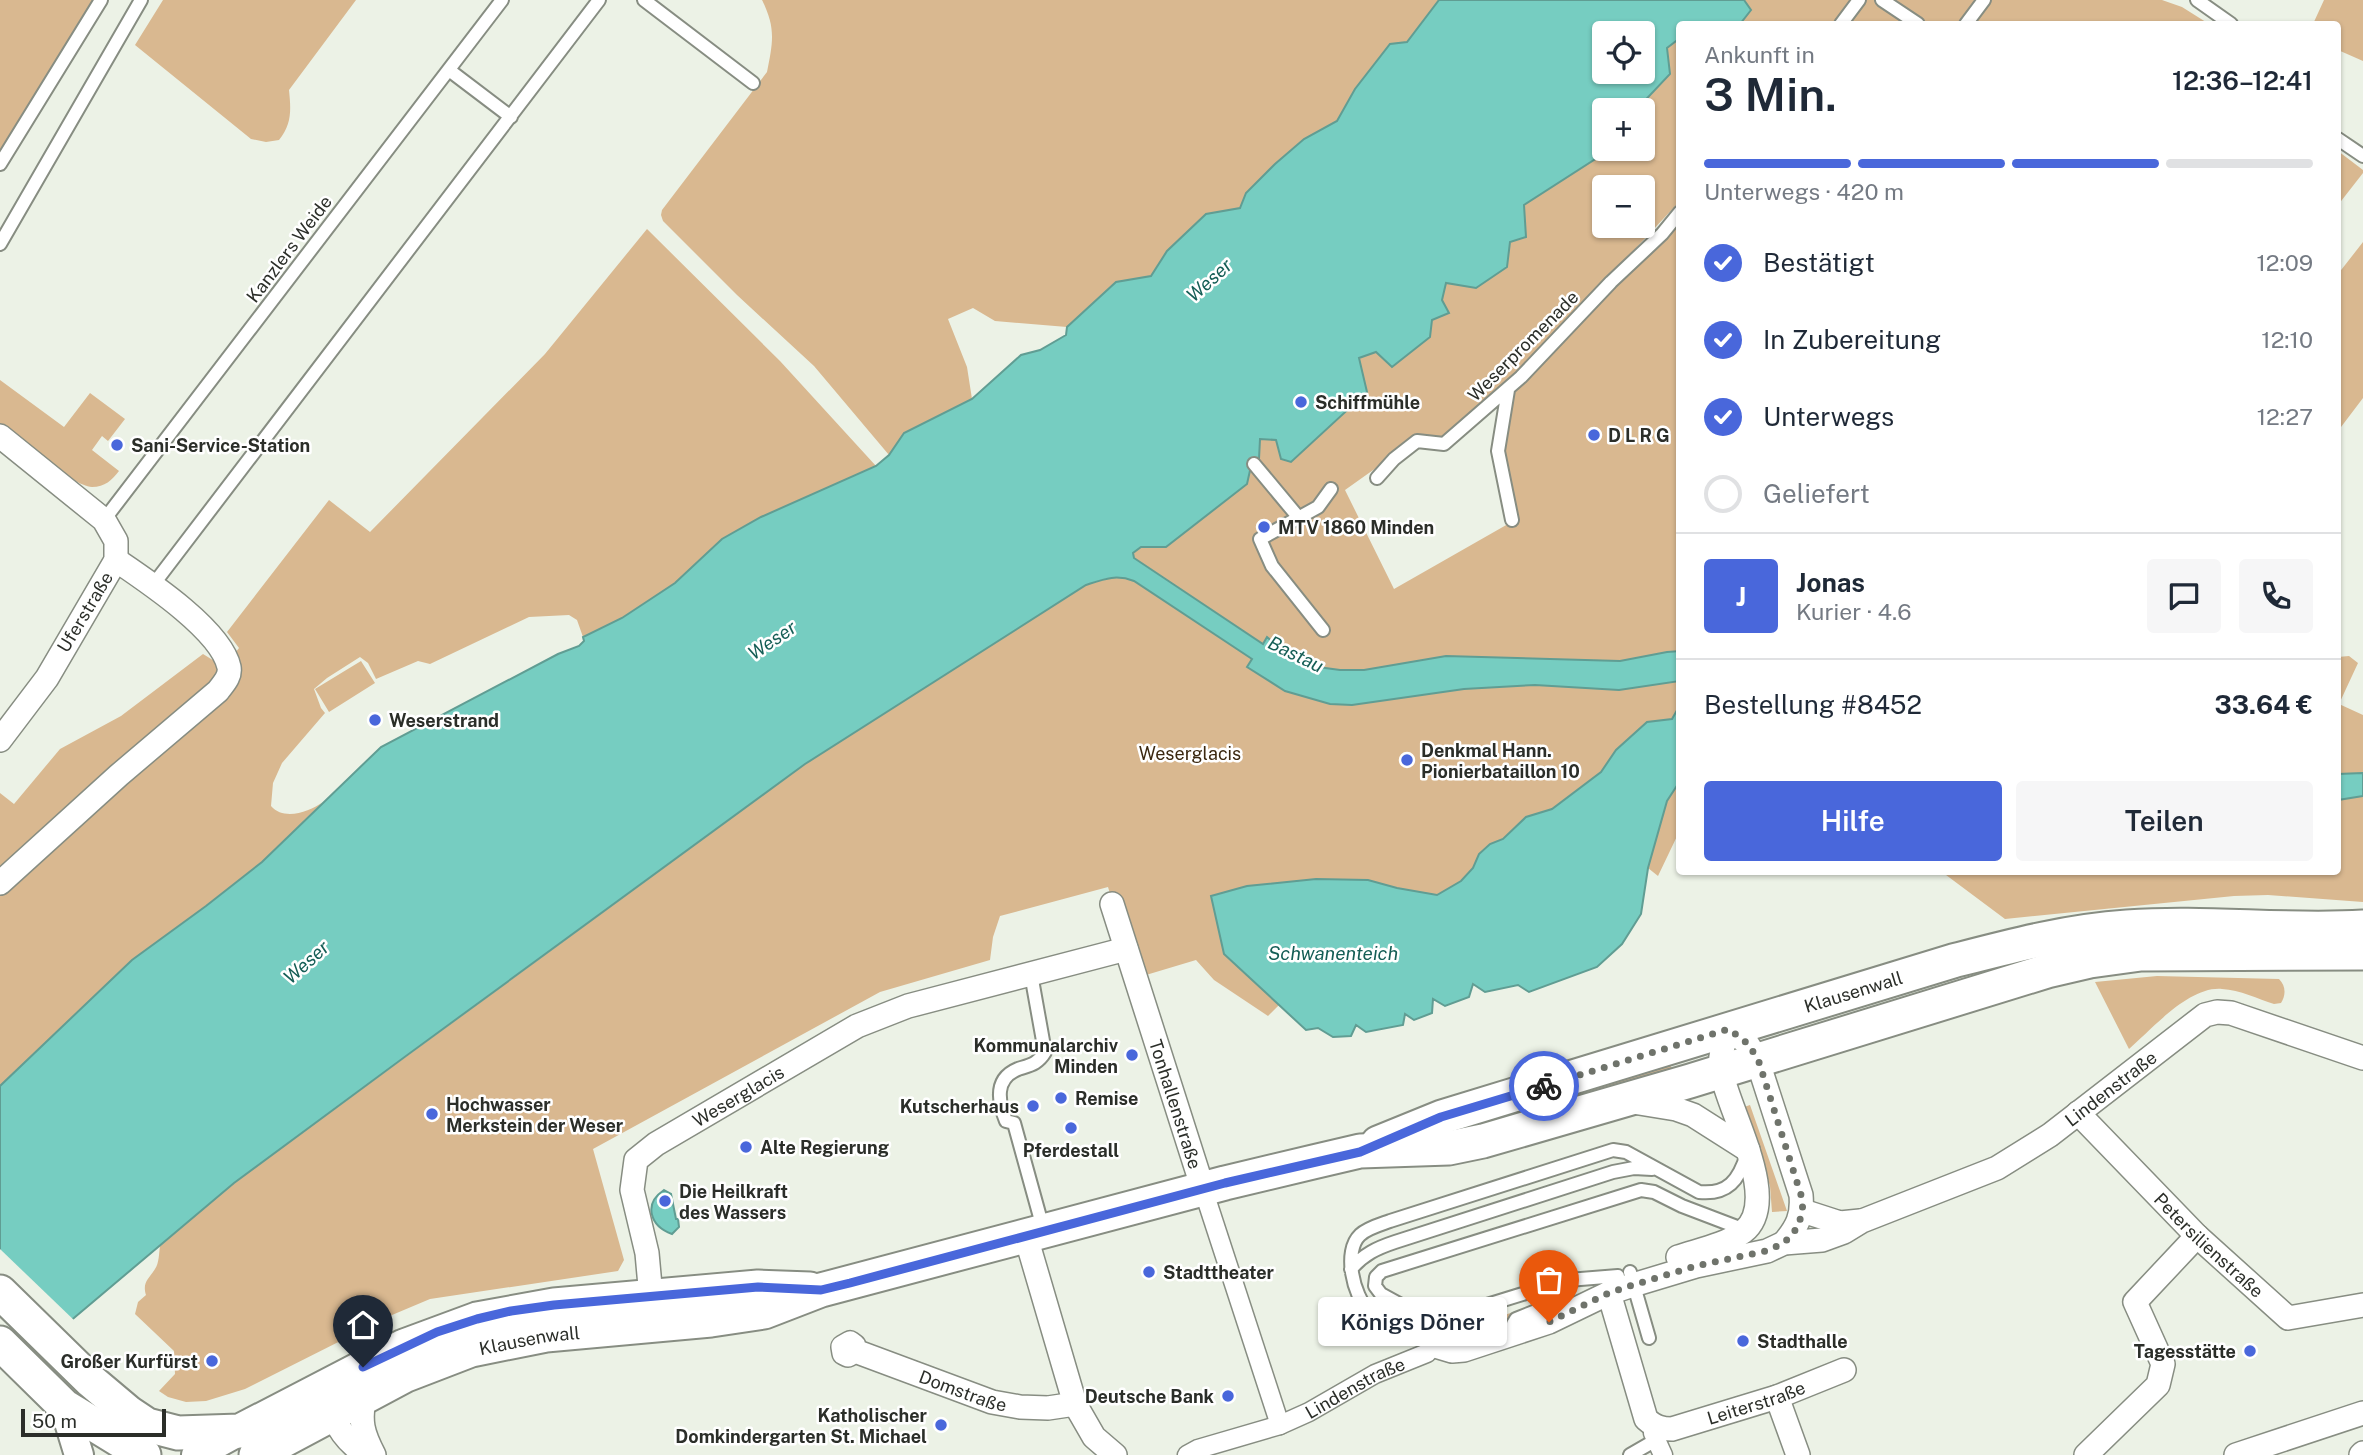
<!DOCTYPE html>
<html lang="de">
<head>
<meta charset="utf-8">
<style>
  :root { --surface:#fff; --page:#f6f6f7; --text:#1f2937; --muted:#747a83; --line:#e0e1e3; --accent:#4967db }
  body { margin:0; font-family:"Public Sans",sans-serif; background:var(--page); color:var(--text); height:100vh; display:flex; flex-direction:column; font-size:26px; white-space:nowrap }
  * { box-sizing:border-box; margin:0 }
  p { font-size:23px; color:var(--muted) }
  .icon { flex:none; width:38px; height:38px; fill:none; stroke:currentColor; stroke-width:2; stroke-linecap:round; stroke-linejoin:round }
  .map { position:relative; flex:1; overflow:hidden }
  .side { position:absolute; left:1676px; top:21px; width:665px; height:854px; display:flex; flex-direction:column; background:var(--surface); border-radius:7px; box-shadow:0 2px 5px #0004 }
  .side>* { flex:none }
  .fabs { position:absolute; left:1592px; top:21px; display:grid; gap:14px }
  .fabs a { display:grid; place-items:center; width:63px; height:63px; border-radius:7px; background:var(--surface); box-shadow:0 2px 5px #0004; font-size:35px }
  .scale { position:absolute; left:21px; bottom:18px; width:145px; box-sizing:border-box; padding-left:7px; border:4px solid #2b2e29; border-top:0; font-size:19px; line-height:24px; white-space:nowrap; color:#2b2e29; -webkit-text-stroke:5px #fff; paint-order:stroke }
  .pin { position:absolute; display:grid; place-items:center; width:60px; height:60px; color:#fff; margin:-72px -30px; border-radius:50% 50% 50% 0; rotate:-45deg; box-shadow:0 0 7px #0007 }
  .pin .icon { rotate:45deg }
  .courier { position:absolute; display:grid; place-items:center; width:70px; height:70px; margin:-35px; border:5px solid #4967db; border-radius:50%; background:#fff; color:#222; box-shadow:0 2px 9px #0007 }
  .bubble { position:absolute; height:49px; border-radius:7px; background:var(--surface); box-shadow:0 2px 5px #0004; font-size:23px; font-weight:600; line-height:49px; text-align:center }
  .headline em { font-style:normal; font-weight:600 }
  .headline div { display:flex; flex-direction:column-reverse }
  .headline { display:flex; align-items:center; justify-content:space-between; height:119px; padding:0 28px }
  h1 { font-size:46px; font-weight:600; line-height:52px }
  .bar { display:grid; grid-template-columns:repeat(4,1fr); gap:10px 7px; align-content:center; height:84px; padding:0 28px }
  .bar i { height:9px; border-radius:5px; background:var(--line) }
  .bar .selected { background:var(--accent) }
  .bar p { grid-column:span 4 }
  .line { display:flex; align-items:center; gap:18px; padding:0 28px; border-top:2px solid var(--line) }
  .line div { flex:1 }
  .round { display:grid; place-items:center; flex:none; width:74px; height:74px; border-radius:7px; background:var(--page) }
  ol { padding:0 28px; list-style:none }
  li { display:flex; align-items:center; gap:21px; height:77px }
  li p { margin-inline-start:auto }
  li .icon { padding:7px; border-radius:50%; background:var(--accent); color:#fff; stroke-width:4 }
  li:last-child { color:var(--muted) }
  li i { width:38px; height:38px; border:4px solid var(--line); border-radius:50% }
  .cta { display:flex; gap:14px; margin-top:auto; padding:14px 28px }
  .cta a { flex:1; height:80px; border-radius:7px; background:var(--accent); color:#fff; font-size:28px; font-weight:600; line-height:80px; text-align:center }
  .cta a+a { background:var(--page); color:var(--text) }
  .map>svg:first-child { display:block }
  .green { fill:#d9b890; fill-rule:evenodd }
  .water { fill:#76cdc1; stroke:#609d93; stroke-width:2; fill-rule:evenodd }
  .pier { fill:#ecf2e6 }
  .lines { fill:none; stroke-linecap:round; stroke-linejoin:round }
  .service-casing { stroke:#878d82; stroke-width:16 }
  .pedestrian-casing { stroke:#878d82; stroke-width:21 }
  .minor-casing { stroke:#878d82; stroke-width:26 }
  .tertiary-casing { stroke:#878d82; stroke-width:32 }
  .secondary-casing { stroke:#878d82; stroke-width:37 }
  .service { stroke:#fff; stroke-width:12 }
  .pedestrian { stroke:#fff; stroke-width:18 }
  .minor { stroke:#fff; stroke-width:23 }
  .tertiary { stroke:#fff; stroke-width:28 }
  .secondary { stroke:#fff; stroke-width:33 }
  .done { stroke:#6f736b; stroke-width:7; stroke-dasharray:0 12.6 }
  .route { stroke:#4967db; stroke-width:9 }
  .poi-dot { fill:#4967db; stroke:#fff; stroke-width:2.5 }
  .labels { text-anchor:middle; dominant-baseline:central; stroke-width:5; stroke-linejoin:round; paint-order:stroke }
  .street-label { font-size:18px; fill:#2b2e29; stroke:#fff }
  .poi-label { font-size:18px; font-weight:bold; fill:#2b2e29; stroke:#fff; text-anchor:start }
  .park-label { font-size:18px; fill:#3b2810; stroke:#fff }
  .water-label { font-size:19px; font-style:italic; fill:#155e56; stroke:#fff }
</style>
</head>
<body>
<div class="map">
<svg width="2363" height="1455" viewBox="0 0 2363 1455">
  <rect width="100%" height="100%" fill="#ecf2e6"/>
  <!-- green -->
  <path class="green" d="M0 0H97L0 157Z
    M163 0H356L289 90C291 110 292 124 279 140L266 142 251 139 135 45Z
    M762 0H1439L1407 42 1355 89 1337 121 1304 139 1275 164 1246 193 1240 208 1206 214 1167 251 1151 276 1116 282 1067 327 995 321 973 308 948 319 967 367 972 399 904 433 889 455 814 366 737 295 663 221 661 215 662 210 767 72C773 42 776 28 762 0Z
    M1744 0H2162L2182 7 2209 24H1740L1751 10Z
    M2324 0H2363V61L2338 50V24H2313Z
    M1679 38 1680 201 1605 281 1521 377 1444 444 1414 441 1345 490 1394 589 1508 524 1501 452 1510 393 1680 221V718L1616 750 1602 772 1552 809 1526 817 1503 839 1490 844 1479 854 1473 868 1461 882 1436 895 1396 888 1368 880 1224 954 1279 1005 1268 1016 1214 980 1196 960 1136 978 1108 887 1000 916 993 937 990 960 880 992 593 1149 624 1260 618 1271 430 1299 392 1315 245 1389 206 1401 186 1402 168 1397 159 1391 175 1374 174 1351 135 1314 138 1302 146 1295C142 1282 149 1279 155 1269 159 1264 159 1253 160 1246L234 1183 805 764 1086 585C1104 579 1116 574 1134 581L1149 569 1134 558 1132 553 1141 547H1166L1251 466 1260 439 1276 440 1359 358 1376 352 1393 367C1415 340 1438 317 1446 283L1510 242 1526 237 1524 205 1600 156 1594 127 1605 115V149H1643V110H1636L1670 74 1667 48ZM1605 187H1643V226H1605Z
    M2338 151 2363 170V173L2338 205Z
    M647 229 780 361 876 466 761 517 722 539 675 583 622 618 583 637 577 620 569 615 529 617 430 664 418 661 376 679 368 663 360 657 327 678 314 689 321 708 325 713 282 763 273 783 271 806C284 821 309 812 323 802L262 862 207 906 132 960 0 1086V793L14 804 60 749 121 716 203 654 224 667 239 648 227 632 329 500 370 532 545 354Z
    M2363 242V398L2338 431V274Z
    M0 380 64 427 90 393 125 419 108 441 102 436 92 450 119 471C112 480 105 487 92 487 72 486 18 438 0 424Z
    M2349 656 2358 663 2339 704 2363 715V902L2268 895 2234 896 2005 919 1942 872H2338V657Z
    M361 661 375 683 329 712 315 689Z
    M1680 781V830L1658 876 1648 868 1667 801Z
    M2157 976 2279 979C2286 986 2286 995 2281 1003L2274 1004C2258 999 2240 990 2222 989 2189 986 2152 1029 2129 1049L2095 982Z
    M1669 1061 1673 1073 1432 1139 1431 1132Z
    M1750 1105 1787 1211 1772 1212 1770 1186 1744 1107Z
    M1540 1304C1529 1311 1509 1310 1504 1326L1454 1345 1440 1339 1446 1333Z"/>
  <!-- water -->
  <path class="water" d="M1439 0H1744L1751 10 1740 24H1680V38L1667 48 1670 74 1636 110H1605V115L1594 127 1600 156 1524 205 1526 237 1510 242 1507 267 1476 288 1446 283 1442 300 1449 313 1432 320 1430 337 1392 367 1376 352 1359 358 1367 392 1291 462 1281 459 1276 440 1260 439 1259 459 1251 466 1247 484 1166 547H1141L1133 553 1134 558 1263 644 1267 637 1282 650 1301 662 1318 667 1340 670H1364L1446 656 1620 661 1667 652 1680 651V681L1619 690 1535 685 1464 689 1352 705 1330 704 1285 691 1247 667 1252 659 1134 581C1116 574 1104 579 1086 585L805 764 406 1056 234 1183 49 1339 0 1385V1086L132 960 206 906 262 862 381 747 558 654 579 646 584 641 583 637 622 618 675 583 722 539 761 517 876 466 889 455 904 433 972 399 1021 355 1040 350 1066 335 1067 327 1116 282 1151 276 1167 251 1206 214 1240 208 1246 193 1275 164 1304 139 1337 121 1355 89 1390 44 1407 42ZM1605 33H1643V72H1605Z
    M1680 705V781L1667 801 1648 868 1641 914 1622 944 1597 967 1529 992 1518 985 1485 992 1473 984 1469 997 1445 1006 1433 999 1432 1013 1414 1020 1405 1014 1403 1025 1366 1032 1356 1025 1351 1036 1333 1037 1318 1028 1306 1030 1224 954 1211 896 1247 886 1316 879 1368 880 1397 888 1437 895 1461 881 1473 868 1479 854 1490 844 1503 839 1526 817 1552 809 1601 772 1616 750 1647 722 1672 719Z
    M2363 773V796L2338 800V774Z
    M664 1190 671 1194 676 1219H678L679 1227 672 1234C650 1226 643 1204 664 1190Z"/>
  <!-- pier -->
  <path class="pier" d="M0 1249 76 1322 0 1388Z"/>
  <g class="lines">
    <defs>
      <path id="service" d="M644 0 753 83
        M1882 0 1918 24
        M2197 0 2231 24
        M1841 24 1859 0
        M1966 24 1984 0
        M449 70 511 117
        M2338 139 2363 156
        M0 164 101 0
        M0 244 141 0
        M1508 390 1498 451 1512 520
        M1254 464 1299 518
        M1377 478 1394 459 1417 441 1444 444 1521 377 1611 282 1662 234 1680 212
        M104 520 502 0
        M153 585 599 0
        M1323 630 1272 566 1260 539 1318 507 1331 489
        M1031 974 1045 1052C1038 1064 1030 1065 1018 1069 994 1079 998 1101 1006 1121L1014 1123 1043 1228
        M1351 1269C1364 1254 1377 1248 1395 1242L1613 1172 1634 1168 1652 1169
        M1630 1272 1649 1338
        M1618 1276 1568 1280 1432 1322 1381 1294 1375 1286 1376 1277 1382 1271 1641 1190 1654 1192 1682 1206 1745 1230
        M1515 1333 1513 1324 1516 1319 1551 1305 1568 1280
        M1432 1345C1416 1336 1381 1323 1369 1311 1353 1296 1343 1251 1360 1235 1367 1228 1382 1224 1390 1221L1613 1150 1626 1152 1699 1192C1728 1195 1739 1180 1747 1154
        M1630 1455 1656 1440 1661 1434"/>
      <g id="pedestrian">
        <path d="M1203 1189 1280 1425"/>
        <path d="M1653 1426V1433L1663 1455"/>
        <path id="s1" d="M1187 1455 1198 1449 1280 1425 1309 1412 1375 1374 1427 1353 1432 1345"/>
      </g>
      <g id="minor">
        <path d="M0 436 104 520 116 541V560L47 678 0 740"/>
        <path d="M0 883 119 775 218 691C223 684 231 677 229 667 221 630 147 581 116 560"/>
        <path id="s2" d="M1112 904 1203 1189"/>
        <path d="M1633 1102 1676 1109 1693 1115 1748 1150"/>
        <path id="s3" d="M2078 1113 2197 1236 2288 1318 2363 1305"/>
        <path d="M1803 1211 1840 1223 1860 1221"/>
        <path d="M1026 1237 1075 1404 1094 1437 1115 1455"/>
        <path d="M1678 1257C1699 1250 1725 1245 1743 1232 1783 1201 1727 1109 1721 1070 1719 1055 1724 1043 1729 1029L1747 1043 1757 1059 1801 1195C1803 1216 1797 1227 1784 1243"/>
        <path id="s4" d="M1609 1293 1646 1419C1655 1427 1661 1429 1672 1429L1777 1397 1844 1370"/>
        <path id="s5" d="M652 1308 647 1253 632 1190 636 1160 656 1144 857 1026 908 1006 1126 949"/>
        <path id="s6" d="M1432 1345 1452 1351 1464 1350 1549 1322 1609 1293 1633 1285 1696 1266 1767 1251 1784 1243 1822 1240 1844 1232 1862 1221 1997 1168 2050 1135 2205 1015 2217 1012 2231 1013 2363 1058"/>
        <path id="s7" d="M855 1351 848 1355 844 1353 843 1347 850 1343 854 1346 855 1351 992 1402 1020 1407 1048 1408 1075 1404"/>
        <path d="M364 1397C360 1422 362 1432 374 1455"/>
        <path d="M1777 1397 1798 1455"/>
        <path d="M331 1402C331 1423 350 1447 369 1455"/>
        <path d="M2086 1455 2158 1385 2163 1364 2135 1302 2197 1236"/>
        <path d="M2236 1455 2363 1413"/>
        <path d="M2361 1455 2363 1453"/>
      </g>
      <path id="tertiary" d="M64 1406 79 1455
        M196 1455 240 1431"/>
      <g id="secondary">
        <path id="s8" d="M1378 1143 1442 1117 1953 961C2011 946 2067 931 2127 927 2206 921 2284 932 2363 927"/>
        <path d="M0 1292 91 1381 129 1413 147 1425 178 1433 240 1431 404 1346 477 1319 554 1305 758 1287 810 1289"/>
        <path d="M0 1343 64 1406 144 1455"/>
        <path id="s9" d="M256 1455 406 1375 471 1350 546 1335 711 1320 764 1312 821 1290 1225 1183 1313 1162 1360 1151 1449 1148 1483 1141 1690 1081 2047 971 2090 961 2141 954 2363 953"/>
      </g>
    </defs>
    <!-- service casing -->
    <use href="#service" class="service-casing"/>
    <!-- pedestrian casing -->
    <use href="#pedestrian" class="pedestrian-casing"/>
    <!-- minor casing -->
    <use href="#minor" class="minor-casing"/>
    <!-- tertiary casing -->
    <use href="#tertiary" class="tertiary-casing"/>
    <!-- secondary casing -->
    <use href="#secondary" class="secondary-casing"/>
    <!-- service -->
    <use href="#service" class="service"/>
    <!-- pedestrian -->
    <use href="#pedestrian" class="pedestrian"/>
    <!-- minor -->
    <use href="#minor" class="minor"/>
    <!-- tertiary -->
    <use href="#tertiary" class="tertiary"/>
    <!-- secondary -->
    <use href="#secondary" class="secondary"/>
  </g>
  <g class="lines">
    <!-- done -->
    <path class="done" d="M1544 1086 1729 1029 1747 1043 1758 1059 1801 1195 1803 1211 1797 1228 1784 1243 1766 1251 1696 1266 1633 1285 1609 1293 1549 1322"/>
    <!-- route -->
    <path class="route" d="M363 1367 437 1332 477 1319 511 1311 554 1305 758 1287 821 1290 850 1283 1225 1183 1360 1152 1441 1117 1544 1086"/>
  </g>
  <!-- markers -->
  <g class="poi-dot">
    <circle cx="1301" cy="402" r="7"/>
    <circle cx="1594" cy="435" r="7"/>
    <circle cx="117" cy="445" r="7"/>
    <circle cx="1264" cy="527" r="7"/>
    <circle cx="375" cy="720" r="7"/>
    <circle cx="1407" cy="760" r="7"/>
    <circle cx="1132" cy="1055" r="7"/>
    <circle cx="1061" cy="1098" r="7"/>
    <circle cx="1033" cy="1106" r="7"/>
    <circle cx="432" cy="1114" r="7"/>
    <circle cx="1071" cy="1128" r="7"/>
    <circle cx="746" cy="1147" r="7"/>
    <circle cx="665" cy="1201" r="7"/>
    <circle cx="1149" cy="1272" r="7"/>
    <circle cx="1743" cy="1341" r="7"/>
    <circle cx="2250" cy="1351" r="7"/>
    <circle cx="212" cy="1361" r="7"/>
    <circle cx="1228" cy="1396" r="7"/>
    <circle cx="941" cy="1425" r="7"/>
  </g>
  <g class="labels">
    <!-- street labels -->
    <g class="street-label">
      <text transform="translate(289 249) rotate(-53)">Kanzlers Weide</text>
      <text transform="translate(1523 346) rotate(-45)">Weserpromenade</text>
      <text transform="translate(85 612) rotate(-59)">Uferstraße</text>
      <text stroke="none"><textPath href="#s8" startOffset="499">Klausenwall</textPath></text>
      <text stroke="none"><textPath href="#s6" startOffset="738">Lindenstraße</textPath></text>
      <text stroke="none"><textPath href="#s5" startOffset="271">Weserglacis</textPath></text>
      <text stroke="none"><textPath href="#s2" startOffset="210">Tonhallenstraße</textPath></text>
      <text stroke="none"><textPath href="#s3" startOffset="186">Petersilienstraße</textPath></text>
      <text stroke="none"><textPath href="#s9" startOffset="299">Klausenwall</textPath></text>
      <text stroke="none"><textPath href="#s1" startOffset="182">Lindenstraße</textPath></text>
      <text stroke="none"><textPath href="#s7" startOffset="152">Domstraße</textPath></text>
      <text stroke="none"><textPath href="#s4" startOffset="248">Leiterstraße</textPath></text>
    </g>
    <!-- poi labels -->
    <g class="poi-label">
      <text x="1315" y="402">Schiffmühle</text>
      <text x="1608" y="435">D L R G</text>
      <text x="131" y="445">Sani-Service-Station</text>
      <text x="1278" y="527">MTV 1860 Minden</text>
      <text x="389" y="720">Weserstrand</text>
      <text x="1421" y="750">Denkmal Hann.<tspan x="1421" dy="21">Pionierbataillon 10</tspan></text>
      <text x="1118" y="1045" text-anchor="end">Kommunalarchiv<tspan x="1118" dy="21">Minden</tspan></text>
      <text x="1075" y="1098">Remise</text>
      <text x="446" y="1104">Hochwasser<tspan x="446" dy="21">Merkstein der Weser</tspan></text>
      <text x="1019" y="1106" text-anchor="end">Kutscherhaus</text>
      <text x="760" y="1147">Alte Regierung</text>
      <text x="1071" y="1150" text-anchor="middle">Pferdestall</text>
      <text x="679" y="1191">Die Heilkraft<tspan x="679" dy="21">des Wassers</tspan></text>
      <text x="1163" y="1272">Stadttheater</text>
      <text x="1757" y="1341">Stadthalle</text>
      <text x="2236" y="1351" text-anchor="end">Tagesstätte</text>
      <text x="198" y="1361" text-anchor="end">Großer Kurfürst</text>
      <text x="1214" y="1396" text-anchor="end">Deutsche Bank</text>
      <text x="927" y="1415" text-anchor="end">Katholischer<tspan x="927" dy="21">Domkindergarten St. Michael</tspan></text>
    </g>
    <!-- park labels -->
    <g class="park-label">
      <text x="1190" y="753">Weserglacis</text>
    </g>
    <!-- water labels -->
    <g class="water-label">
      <text transform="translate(1209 280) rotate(-42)">Weser</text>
      <text transform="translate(772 640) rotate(-34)">Weser</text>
      <text transform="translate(1296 654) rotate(26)">Bastau</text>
      <text x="1333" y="953">Schwanenteich</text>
      <text transform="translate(306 962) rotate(-42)">Weser</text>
    </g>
  </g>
</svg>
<div class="fabs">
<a><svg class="icon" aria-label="locate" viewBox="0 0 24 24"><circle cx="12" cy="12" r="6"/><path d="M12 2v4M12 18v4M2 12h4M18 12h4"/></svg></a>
<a>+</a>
<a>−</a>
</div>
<div class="scale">50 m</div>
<div class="pin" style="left:1549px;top:1322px;background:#ea580c"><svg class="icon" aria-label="bag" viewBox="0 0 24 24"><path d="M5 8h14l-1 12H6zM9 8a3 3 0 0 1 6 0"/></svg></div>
<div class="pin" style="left:363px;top:1367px;background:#1f2937"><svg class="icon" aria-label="home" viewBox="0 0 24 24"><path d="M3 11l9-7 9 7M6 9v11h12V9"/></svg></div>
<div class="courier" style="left:1544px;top:1086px"><svg class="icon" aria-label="bike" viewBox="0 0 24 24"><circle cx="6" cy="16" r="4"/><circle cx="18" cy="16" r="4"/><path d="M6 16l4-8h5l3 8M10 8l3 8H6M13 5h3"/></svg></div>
<div class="bubble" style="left:1318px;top:1297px;width:189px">Königs Döner</div>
<section class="side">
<div class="headline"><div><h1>3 Min.</h1><p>Ankunft in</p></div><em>12:36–12:41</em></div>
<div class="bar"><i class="selected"></i><i class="selected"></i><i class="selected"></i><i></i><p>Unterwegs · 420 m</p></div>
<ol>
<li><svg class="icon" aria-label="check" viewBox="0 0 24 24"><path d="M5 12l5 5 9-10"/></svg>Bestätigt<p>12:09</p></li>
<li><svg class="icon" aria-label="check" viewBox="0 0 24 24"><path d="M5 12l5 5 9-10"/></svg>In Zubereitung<p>12:10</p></li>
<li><svg class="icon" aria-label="check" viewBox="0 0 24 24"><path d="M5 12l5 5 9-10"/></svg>Unterwegs<p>12:27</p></li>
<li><i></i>Geliefert</li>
</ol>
<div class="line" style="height:126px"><b class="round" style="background:var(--accent);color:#fff">J</b><div><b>Jonas</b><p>Kurier · 4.6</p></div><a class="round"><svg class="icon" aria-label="chat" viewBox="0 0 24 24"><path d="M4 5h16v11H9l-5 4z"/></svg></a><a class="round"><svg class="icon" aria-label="phone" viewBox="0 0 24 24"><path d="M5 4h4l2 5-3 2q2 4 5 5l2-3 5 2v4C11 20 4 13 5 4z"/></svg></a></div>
<div class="line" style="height:91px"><div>Bestellung #8452</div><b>33.64 €</b></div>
<div class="cta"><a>Hilfe</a><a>Teilen</a></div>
</section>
</div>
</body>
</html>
